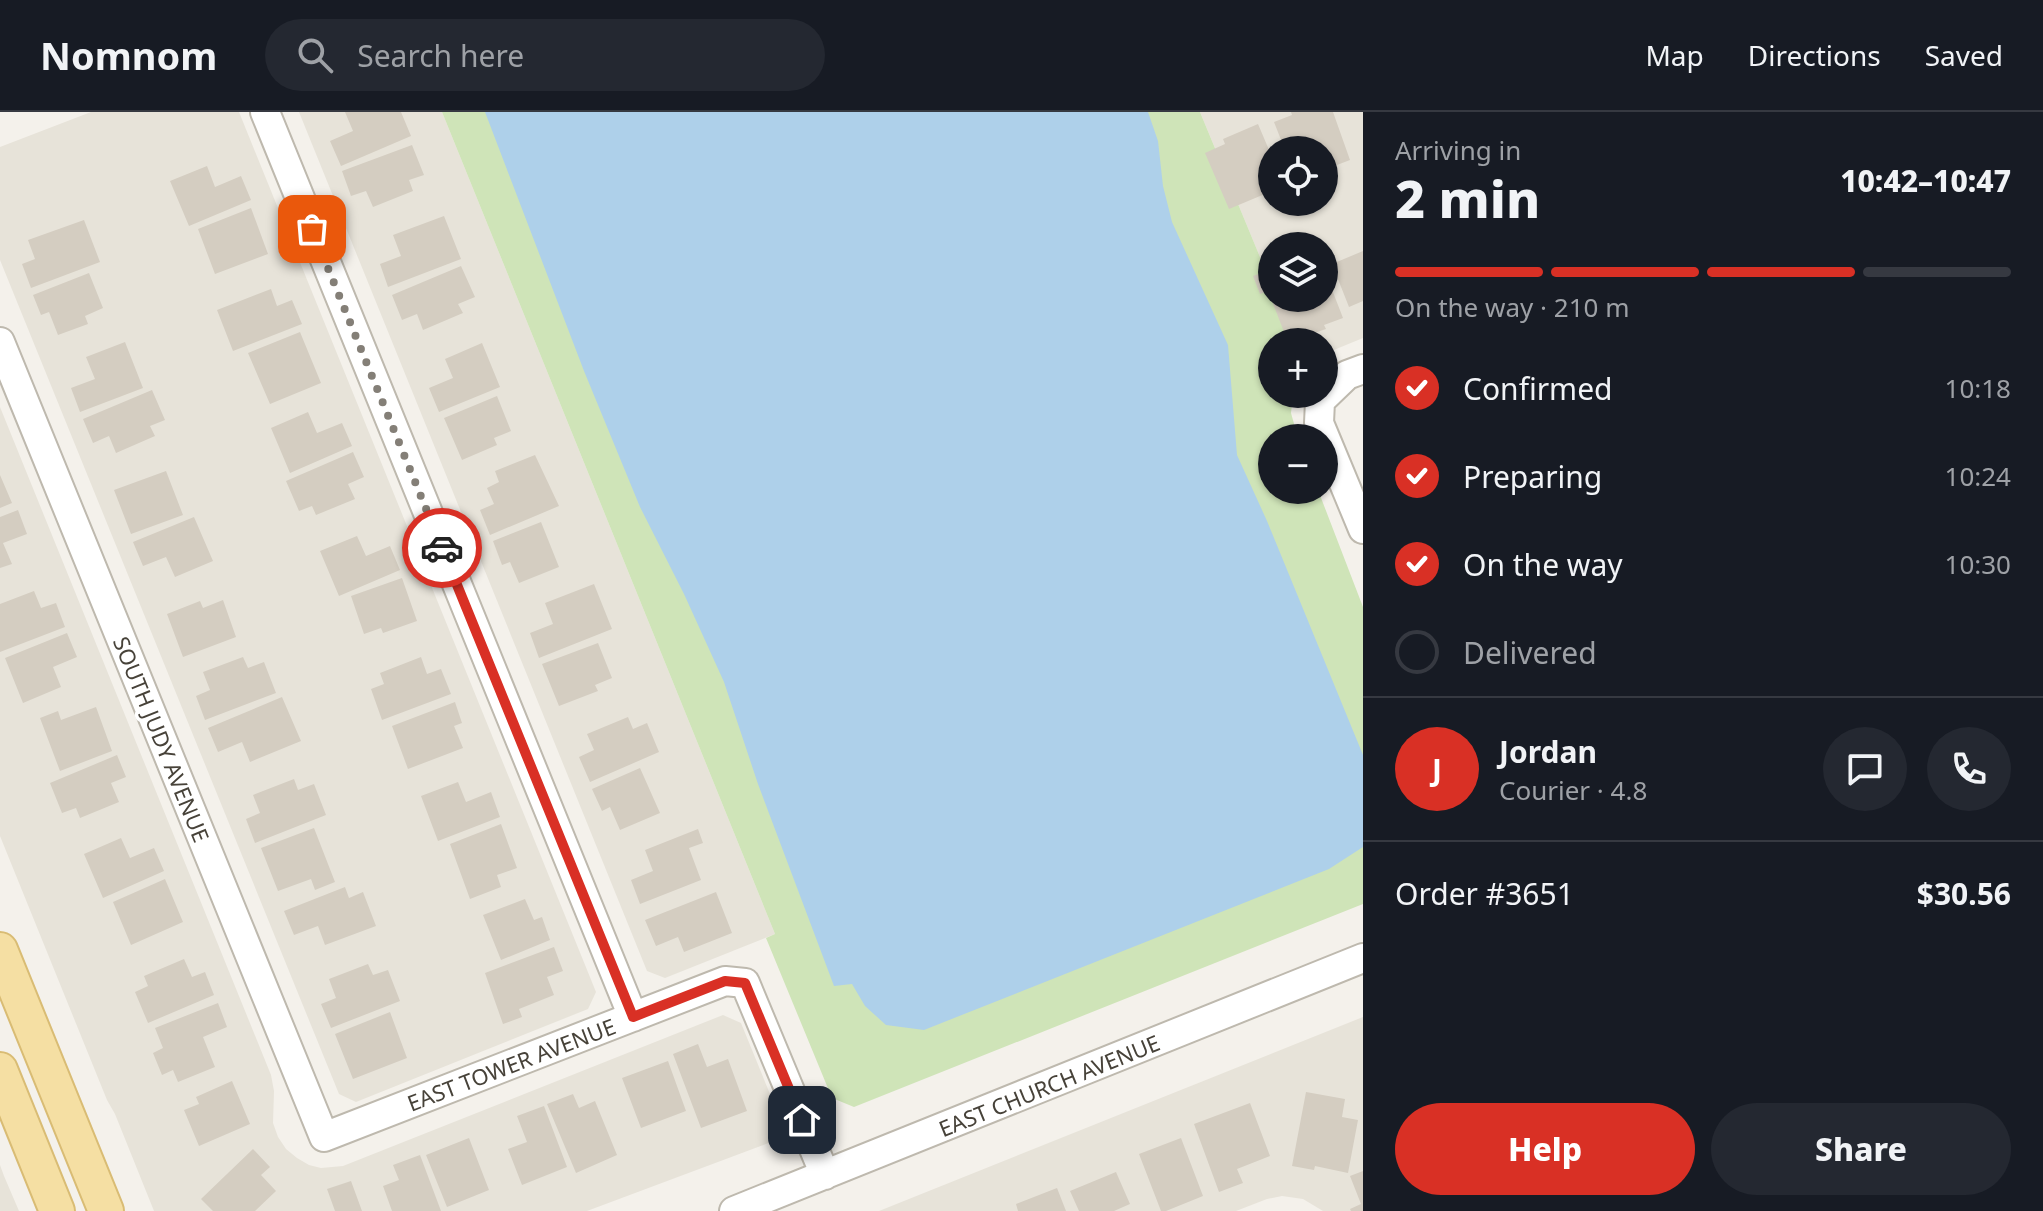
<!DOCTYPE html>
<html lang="en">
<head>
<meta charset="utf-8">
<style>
  :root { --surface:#171b24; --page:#242831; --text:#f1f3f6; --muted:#9ea1a6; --line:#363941; --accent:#d93025 }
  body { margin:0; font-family:"Noto Sans",sans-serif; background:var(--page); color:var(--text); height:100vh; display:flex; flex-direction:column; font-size:30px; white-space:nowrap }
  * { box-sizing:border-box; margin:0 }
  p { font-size:26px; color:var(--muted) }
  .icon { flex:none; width:44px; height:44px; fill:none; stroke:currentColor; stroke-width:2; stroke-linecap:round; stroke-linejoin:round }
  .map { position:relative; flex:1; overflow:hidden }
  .sheet { display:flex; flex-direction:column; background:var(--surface); width:680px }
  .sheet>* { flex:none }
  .buttons { position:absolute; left:1258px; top:24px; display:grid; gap:16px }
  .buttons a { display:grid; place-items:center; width:80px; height:80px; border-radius:50%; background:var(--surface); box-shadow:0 2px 6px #0004; font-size:40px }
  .pin { position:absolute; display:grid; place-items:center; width:68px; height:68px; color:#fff; margin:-34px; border-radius:16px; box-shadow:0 4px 12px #0006 }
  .courier { position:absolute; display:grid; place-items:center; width:80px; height:80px; margin:-40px; border:6px solid #d93025; border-radius:50%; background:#fff; color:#222; box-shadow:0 2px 10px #0007 }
  .summary em { font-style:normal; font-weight:800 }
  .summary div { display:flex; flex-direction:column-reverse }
  .summary { display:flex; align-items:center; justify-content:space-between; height:136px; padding:0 32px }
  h1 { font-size:52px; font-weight:800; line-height:60px }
  .bar { display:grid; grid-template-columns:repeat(4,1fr); gap:12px 8px; align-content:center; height:96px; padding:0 32px }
  .bar i { height:10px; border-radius:6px; background:var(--line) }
  .bar .selected { background:var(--accent) }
  .bar p { grid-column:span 4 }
  .line { display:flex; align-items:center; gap:20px; padding:0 32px; border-top:2px solid var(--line) }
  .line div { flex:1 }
  .round { display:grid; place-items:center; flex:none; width:84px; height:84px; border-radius:42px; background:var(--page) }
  ol { padding:0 32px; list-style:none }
  li { display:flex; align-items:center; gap:24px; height:88px }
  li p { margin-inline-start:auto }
  li .icon { padding:8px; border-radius:50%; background:var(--accent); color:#fff; stroke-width:4 }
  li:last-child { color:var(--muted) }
  li i { width:44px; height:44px; border:4px solid var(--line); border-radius:50% }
  .action { display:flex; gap:16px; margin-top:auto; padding:16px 32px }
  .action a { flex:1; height:92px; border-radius:48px; background:var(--accent); color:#fff; font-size:32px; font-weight:800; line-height:92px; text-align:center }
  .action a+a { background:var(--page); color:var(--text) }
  header { display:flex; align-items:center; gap:48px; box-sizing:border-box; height:112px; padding:0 40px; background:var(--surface); border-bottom:2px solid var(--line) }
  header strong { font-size:38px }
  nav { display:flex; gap:44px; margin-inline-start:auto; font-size:28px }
  .search { width:560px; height:72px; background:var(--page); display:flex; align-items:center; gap:20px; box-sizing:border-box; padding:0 28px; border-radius:44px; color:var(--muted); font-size:30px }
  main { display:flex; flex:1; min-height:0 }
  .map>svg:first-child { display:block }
  .residential { fill:#e7e3d9; fill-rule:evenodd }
  .green { fill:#cfe4b8 }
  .water { fill:#aed0ea }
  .building { fill:#d4cdc1 }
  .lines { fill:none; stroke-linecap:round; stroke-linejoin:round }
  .minor-casing { stroke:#beb9ae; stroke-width:32 }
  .major-casing { stroke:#d9bc74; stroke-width:38 }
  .minor { stroke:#fff; stroke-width:28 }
  .major { stroke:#f5dfa3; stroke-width:34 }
  .done { stroke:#847f77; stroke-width:8; stroke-dasharray:0 14.4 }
  .route { stroke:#d93025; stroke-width:10 }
  .labels { text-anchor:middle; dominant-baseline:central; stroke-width:7; stroke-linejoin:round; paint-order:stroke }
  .street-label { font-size:22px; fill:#474239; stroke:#fff }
</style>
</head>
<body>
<header>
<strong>Nomnom</strong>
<div class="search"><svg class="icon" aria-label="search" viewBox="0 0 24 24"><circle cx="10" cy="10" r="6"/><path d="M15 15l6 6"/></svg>Search here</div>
<nav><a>Map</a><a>Directions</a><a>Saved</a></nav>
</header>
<main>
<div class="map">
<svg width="1363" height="1099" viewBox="0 0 1363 1099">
  <rect width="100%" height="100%" fill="#f4f1eb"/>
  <!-- residential -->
  <path class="residential" d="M91 0H239L596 880 588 897 356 990 339 982 0 148V35Z
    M299 0H442L775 822 665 866 647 859Z
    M1200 0H1363V226L1324 242V230H1294L1277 186H1324V134H1272V174ZM1272 38H1324V90H1272Z
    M0 295 271 963 274 979 273 1011 278 1025 286 1037 297 1046 309 1053 321 1056 343 1054 723 903 741 911 781 1009 771 1030 587 1099H154L115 1002 107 988 0 724Z
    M1363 905V1099H1323L1303 1087 1282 1084 1267 1087 1236 1099H879Z
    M0 1053 4 1064 19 1099H0Z"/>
  <!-- green -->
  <path class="green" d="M442 0H1200L1272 174V186H1277L1294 230H1272V282H1293L1291 301 1298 326H1272V378H1318L1363 495V792L854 995 832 986 766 826 775 822Z"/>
  <!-- water -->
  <path class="water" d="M485 0H1148L1158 29 1163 74 1172 110 1228 233 1237 343 1267 409 1363 643V735L1329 757 924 918 886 913 865 894 852 872 834 874 758 672 724 570 684 482 640 395 584 259Z"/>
  <!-- building -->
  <path class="building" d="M345 0H401L411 24 341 54 330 29 353 19Z
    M1291 0H1333L1350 48 1324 58V38H1285L1274 10 1292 3Z
    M1258 12 1272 45V79L1229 97 1205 41 1225 32 1223 27Z
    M412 33 424 63 409 68 413 79 373 95 366 79 351 84 342 59Z
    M207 54 215 75 241 64 251 88 189 114 170 69Z
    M251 96 268 142 215 162 198 117Z
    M444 104 461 147 388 175 380 152 401 144 393 123Z
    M84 108 100 150 31 176 22 152 35 147 28 128Z
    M1363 139V189L1349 195 1332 152Z
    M461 154 475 185 458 192 463 201 423 218 417 202 402 208 392 183Z
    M1272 157V186H1324V157L1343 206 1324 213 1326 217 1288 230 1268 179 1260 182 1253 164Z
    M89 161 103 196 85 204 88 212 58 223 49 200 41 203 33 183Z
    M271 177 277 194 292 188 302 212 233 239 217 198Z
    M300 220 321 271 270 292 248 241Z
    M125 230 143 276 80 300 71 276 95 267 86 245Z
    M482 231 500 275 439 300 429 276 453 266 445 247Z
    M152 278 165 308 150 314 155 324 116 341 109 324 93 331 83 307Z
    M497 284 511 319 494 326 497 333 462 348 444 306Z
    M308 300 317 321 342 311 352 334 290 361 271 316Z
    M353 340 364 365 348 372 355 387 316 403 312 394 299 399 286 369Z
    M535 343 559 394 490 423 480 398 494 392 487 376 499 370 495 359Z
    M166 359 183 403 131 422 114 378Z
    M0 363 12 391 0 396Z
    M18 398 27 422 3 431 12 452 0 456V405Z
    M194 405 213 449 175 465 166 445 143 454 133 430Z
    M541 410 559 455 519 471 510 450 502 453 493 429Z
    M357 424 366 444 390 434 400 458 339 484 320 439Z
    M402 466 417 509 383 521 381 516 364 522 351 484Z
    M594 472 612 517 539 546 530 521 553 512 545 491Z
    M34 479 41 496 56 491 65 515 0 540V492Z
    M223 488 236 525 183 545 167 502 200 489 203 496Z
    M67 521 77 545 53 555 61 575 23 591 5 546Z
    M598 531 612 566 595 573 598 579 559 594 542 552Z
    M243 545 248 556 264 550 276 581 205 608 196 584 210 578 203 560Z
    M421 545 427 562 441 557 451 582 382 608 371 577 384 572 380 561Z
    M282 585 301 629 250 650 242 630 218 640 208 616Z
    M455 590 462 611 454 614 463 636 408 657 392 614Z
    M96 595 112 639 60 659 40 606 58 599 61 608Z
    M628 605 633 617 647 611 659 640 590 670 579 645 594 638 587 622Z
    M117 643 126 665 111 671 119 690 80 706 76 696 62 701 50 671Z
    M640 656 660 701 620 718 610 695 602 699 592 677Z
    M294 667 298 678 314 672 326 703 255 731 246 707 260 701 253 683Z
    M458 670 466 690 491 680 500 705 438 729 421 684Z
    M501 712 517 756 497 763 501 775 470 787 450 732Z
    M314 716 335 770 315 778 311 767 278 779 261 736Z
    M698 717 703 731 689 736 701 768 640 792 631 768 653 759 645 738Z
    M121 726 130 746 154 736 164 759 103 786 84 742Z
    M165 767 183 810 131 833 113 790Z
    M345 775 349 786 363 780 376 814 325 833 318 814 294 823 284 799Z
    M716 780 732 821 684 840 678 825 656 834 645 808Z
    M525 787 534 808 542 805 550 828 501 848 483 803Z
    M554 835 563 859 547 865 554 883 519 897 522 905 503 912 485 861Z
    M184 847 192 865 205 860 214 883 148 911 135 880 148 874 144 864Z
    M368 852 373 863 388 858 400 889 331 916 321 892 336 886 329 867Z
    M218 891 227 915 203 925 215 955 178 970 173 958 162 963 153 941 163 936 155 916Z
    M390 900 407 946 353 967 335 922Z
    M698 932 707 955 728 947 747 999 701 1016 673 942Z
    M668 949 686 999 641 1016 622 966Z
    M232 969 250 1012 199 1034 184 998 199 992 196 985Z
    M1306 980 1345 987 1342 1005 1358 1008 1348 1061 1315 1054 1314 1058 1292 1054Z
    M573 982 579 996 595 989 617 1043 576 1061 547 992Z
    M1250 991 1270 1044 1237 1057 1243 1071 1219 1080 1194 1012Z
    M544 994 567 1055 522 1073 508 1037 527 1030 517 1004Z
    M469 1026 489 1078 447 1095 426 1043Z
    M1181 1026 1203 1084 1166 1099H1161L1139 1042Z
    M253 1037 270 1055 261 1063 276 1079 255 1099H213L201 1087Z
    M420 1043 441 1099H392L383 1074 399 1068 393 1053Z
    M1363 1059V1099H1351L1350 1097 1361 1092 1350 1064Z
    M1116 1060 1130 1092 1114 1099H1079L1070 1079Z
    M351 1069 362 1099H335L327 1077Z
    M1057 1076 1066 1099H1018L1016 1092Z"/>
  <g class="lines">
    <defs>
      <path id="minor" d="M265 0 633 905
        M0 230 324 1025 725 869 745 871 825 1063
        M1363 257 1347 263 1320 289 1319 311 1363 417
        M734 1099 1363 846"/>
      <path id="major" d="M0 838 106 1099
        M0 958 57 1099"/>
    </defs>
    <!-- minor casing -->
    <use href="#minor" class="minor-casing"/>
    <!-- major casing -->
    <use href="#major" class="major-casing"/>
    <!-- minor -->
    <use href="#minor" class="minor"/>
    <!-- major -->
    <use href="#major" class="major"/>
  </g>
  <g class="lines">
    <!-- done -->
    <path class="done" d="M312 117 442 436"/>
    <!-- route -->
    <path class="route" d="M442 436 633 905 725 869 745 871 802 1008"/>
  </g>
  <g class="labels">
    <!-- street labels -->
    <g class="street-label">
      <text transform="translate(162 627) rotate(68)">SOUTH JUDY AVENUE</text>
      <text transform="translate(511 952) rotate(-21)">EAST TOWER AVENUE</text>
      <text transform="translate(1049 973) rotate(-22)">EAST CHURCH AVENUE</text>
    </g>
  </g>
</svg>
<div class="buttons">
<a><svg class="icon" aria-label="locate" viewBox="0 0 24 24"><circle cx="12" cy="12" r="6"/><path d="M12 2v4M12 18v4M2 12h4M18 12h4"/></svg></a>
<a><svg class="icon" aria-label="layers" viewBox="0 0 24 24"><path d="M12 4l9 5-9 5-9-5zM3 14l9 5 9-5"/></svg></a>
<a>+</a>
<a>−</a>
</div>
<div class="pin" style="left:312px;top:117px;background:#ea580c"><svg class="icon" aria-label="bag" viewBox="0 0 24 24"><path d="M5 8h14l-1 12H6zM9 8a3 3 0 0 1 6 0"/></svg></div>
<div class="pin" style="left:802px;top:1008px;background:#1f2937"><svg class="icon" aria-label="home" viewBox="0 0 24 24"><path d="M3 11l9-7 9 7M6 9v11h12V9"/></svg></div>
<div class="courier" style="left:442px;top:436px"><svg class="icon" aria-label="car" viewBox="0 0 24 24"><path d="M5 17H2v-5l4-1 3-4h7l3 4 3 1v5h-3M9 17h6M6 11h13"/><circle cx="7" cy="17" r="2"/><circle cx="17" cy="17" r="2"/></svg></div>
</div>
<section class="sheet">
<div class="summary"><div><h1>2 min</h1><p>Arriving in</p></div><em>10:42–10:47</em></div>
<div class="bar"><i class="selected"></i><i class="selected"></i><i class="selected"></i><i></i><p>On the way · 210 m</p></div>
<ol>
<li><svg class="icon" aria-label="check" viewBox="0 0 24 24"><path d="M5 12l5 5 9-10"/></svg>Confirmed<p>10:18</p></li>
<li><svg class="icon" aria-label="check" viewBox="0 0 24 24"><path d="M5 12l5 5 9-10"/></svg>Preparing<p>10:24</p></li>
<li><svg class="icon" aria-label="check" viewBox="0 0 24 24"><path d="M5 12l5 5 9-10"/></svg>On the way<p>10:30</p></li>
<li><i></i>Delivered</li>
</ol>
<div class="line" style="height:144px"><b class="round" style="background:var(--accent);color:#fff">J</b><div><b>Jordan</b><p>Courier · 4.8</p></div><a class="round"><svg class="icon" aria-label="chat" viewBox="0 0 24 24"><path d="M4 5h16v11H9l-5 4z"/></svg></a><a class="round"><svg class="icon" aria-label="phone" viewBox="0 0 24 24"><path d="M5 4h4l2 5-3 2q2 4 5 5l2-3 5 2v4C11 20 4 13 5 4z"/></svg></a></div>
<div class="line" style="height:104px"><div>Order #3651</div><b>$30.56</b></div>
<div class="action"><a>Help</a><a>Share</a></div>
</section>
</main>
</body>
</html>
